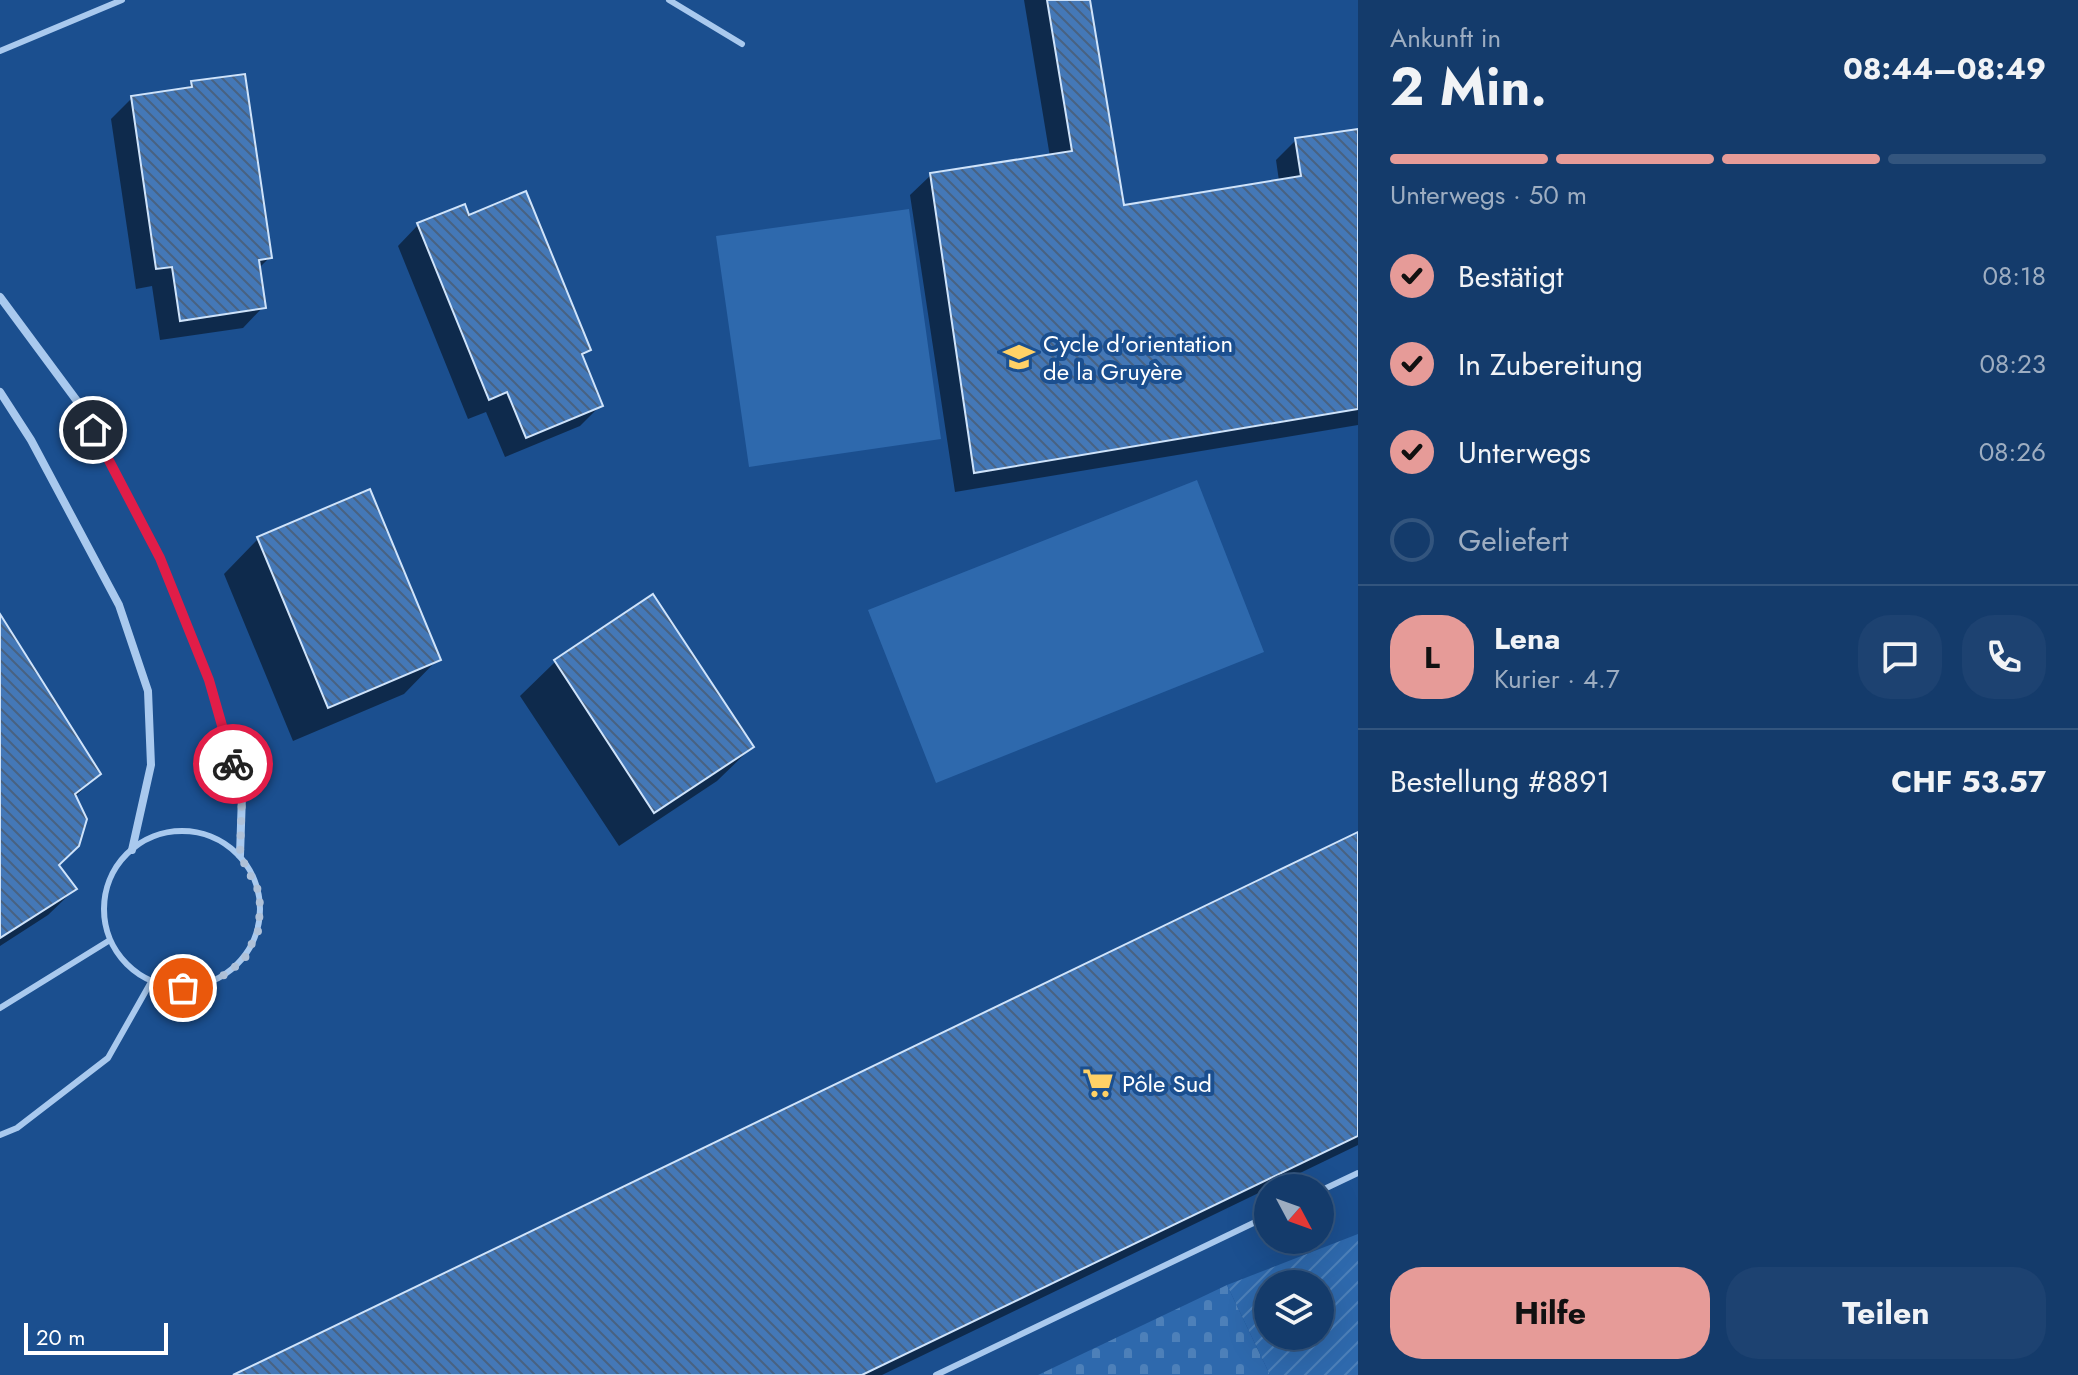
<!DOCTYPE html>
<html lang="de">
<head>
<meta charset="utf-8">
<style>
  :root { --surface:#143b6b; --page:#1d4271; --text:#f1f3f6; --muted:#9dadc1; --line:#33557e; --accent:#e69b98 }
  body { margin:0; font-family:Jost,sans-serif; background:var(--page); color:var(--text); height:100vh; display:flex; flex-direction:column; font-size:30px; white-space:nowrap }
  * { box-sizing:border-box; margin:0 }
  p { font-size:26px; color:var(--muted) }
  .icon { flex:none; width:44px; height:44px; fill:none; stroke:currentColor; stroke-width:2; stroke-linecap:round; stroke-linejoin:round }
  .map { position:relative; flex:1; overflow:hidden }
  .sheet { display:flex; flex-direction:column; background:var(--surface); width:720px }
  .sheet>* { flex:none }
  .needle { width:52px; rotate:131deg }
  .fabs { position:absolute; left:1254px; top:1174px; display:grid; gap:16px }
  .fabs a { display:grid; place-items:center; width:80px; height:80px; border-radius:50%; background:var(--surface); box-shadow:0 8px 32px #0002,0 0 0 2px var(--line); font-size:40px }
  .scale { position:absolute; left:24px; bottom:20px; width:144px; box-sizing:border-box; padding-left:8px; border:4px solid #fff; border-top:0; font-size:22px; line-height:28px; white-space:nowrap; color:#fff; -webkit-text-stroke:6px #1b4f8f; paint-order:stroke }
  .pin { position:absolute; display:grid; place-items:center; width:68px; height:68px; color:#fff; margin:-34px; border:4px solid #fff; border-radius:50%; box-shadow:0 2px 8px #0007 }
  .courier { position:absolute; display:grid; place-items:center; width:80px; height:80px; margin:-40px; border:6px solid #e11d48; border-radius:50%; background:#fff; color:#222; box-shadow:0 2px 10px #0007 }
  .headline em { font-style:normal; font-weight:700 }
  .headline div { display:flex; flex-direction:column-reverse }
  .headline { display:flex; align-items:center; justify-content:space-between; height:136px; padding:0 32px }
  h1 { font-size:52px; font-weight:700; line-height:60px }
  .bar { display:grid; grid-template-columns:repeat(4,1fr); gap:12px 8px; align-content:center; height:96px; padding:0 32px }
  .bar i { height:10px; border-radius:6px; background:var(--line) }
  .bar .selected { background:var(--accent) }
  .bar p { grid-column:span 4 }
  .line { display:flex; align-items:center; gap:20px; padding:0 32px; border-top:2px solid var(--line) }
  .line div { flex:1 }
  .round { display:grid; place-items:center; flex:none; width:84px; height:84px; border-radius:32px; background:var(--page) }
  ol { padding:0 32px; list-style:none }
  li { display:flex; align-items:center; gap:24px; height:88px }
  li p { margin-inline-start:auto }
  li .icon { padding:8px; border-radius:50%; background:var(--accent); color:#111; stroke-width:4 }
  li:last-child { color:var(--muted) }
  li i { width:44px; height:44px; border:4px solid var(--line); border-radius:50% }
  .cta { display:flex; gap:16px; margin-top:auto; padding:16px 32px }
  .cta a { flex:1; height:92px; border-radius:32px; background:var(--accent); color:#111; font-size:32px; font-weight:700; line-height:92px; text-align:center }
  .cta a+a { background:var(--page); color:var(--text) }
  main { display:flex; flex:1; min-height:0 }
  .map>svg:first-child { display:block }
  .cemetery { fill:url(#cemetery-stones) }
  .garden { fill:url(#garden-furrows); fill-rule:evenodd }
  .pitch { fill:#2e69ad }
  .shadow { fill:#0007 }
  .building { fill:url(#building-back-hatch); stroke:#cfe3fa; stroke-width:2 }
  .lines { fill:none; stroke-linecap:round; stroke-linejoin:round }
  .service { stroke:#a9c9ee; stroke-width:6 }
  .minor { stroke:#a9c9ee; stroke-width:8 }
  .done { stroke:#afc1d8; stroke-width:8; stroke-dasharray:0 14.4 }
  .route { stroke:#e11d48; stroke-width:10 }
  .labels { text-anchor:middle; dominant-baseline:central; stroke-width:8; stroke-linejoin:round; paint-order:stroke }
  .poi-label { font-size:24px; fill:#fff; stroke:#1b4f8f; text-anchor:start }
</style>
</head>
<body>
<main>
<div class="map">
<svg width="1358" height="1375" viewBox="0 0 1358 1375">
  <defs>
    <pattern id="cemetery-stones" width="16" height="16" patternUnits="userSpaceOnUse" patternTransform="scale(2)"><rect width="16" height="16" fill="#2e69ad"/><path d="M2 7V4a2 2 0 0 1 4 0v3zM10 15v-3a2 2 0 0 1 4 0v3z" fill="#4d80b9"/></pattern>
    <pattern id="garden-furrows" width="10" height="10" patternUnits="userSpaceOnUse" patternTransform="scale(2)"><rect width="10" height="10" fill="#2e69ad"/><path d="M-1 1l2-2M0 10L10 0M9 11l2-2" fill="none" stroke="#4d80b9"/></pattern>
    <pattern id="building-back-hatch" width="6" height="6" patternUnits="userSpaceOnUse" patternTransform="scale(2)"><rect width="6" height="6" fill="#4478b7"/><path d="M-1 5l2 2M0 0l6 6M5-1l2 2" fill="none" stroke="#486282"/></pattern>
  </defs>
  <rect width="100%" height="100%" fill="#1b4f8f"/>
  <!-- cemetery -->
  <path class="cemetery" d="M1227 1285 1270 1375H1038Z"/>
  <!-- garden -->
  <path class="garden" d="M1358 1234V1375H1270L1227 1285ZM1268 1284H1320V1336H1268Z"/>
  <!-- pitch -->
  <path class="pitch" d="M909 209 941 439 749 467 716 236Z
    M1197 480 1264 652 936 783 868 610Z"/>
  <!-- shadow -->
  <path class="shadow" d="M1024 0H1089L1122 207 1279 181 1276 160 1296 140 1358 131V425L955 492 910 195 931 175 1050 157Z
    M192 83 269 258 258 269 263 307 243 328 160 340 152 286 136 289 111 119 132 98 186 90Z
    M468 217 589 350 581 358 601 405 580 426 505 457 486 412 468 419 398 246 418 225Z
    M258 539 438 659 404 694 293 741 224 574Z
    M653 597 752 747 717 781 619 846 520 696 555 662Z
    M0 616 99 774 74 798 56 866 75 889 48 915 0 946Z
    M1358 833V1145L882 1375H237Z"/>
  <!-- building -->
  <path class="building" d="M1047 0H1090L1124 205 1301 176 1295 138 1358 129V409L974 473 930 173 1072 151Z
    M245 74 272 258 259 260 266 308 180 321 172 267 156 269 131 96 192 87 191 81Z
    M526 191 591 350 582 354 603 406 526 438 507 392 489 400 417 223 465 204 469 215Z
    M370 489 441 660 328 708 257 537Z
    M653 594 754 747 654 813 554 660Z
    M0 614 101 774 75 794 87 819 79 846 59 865 77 889 0 938Z
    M1358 832V1136L862 1375H233Z"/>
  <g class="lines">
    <!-- service -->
    <path class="service" d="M669 0 742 44
      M0 51 122 0
      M104 909a78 78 0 1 1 156 0a78 78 0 1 1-156 0Z
      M0 1008 110 940
      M0 1135 17 1128 108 1058 151 982
      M1320 1191 1358 1173
      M936 1375 1268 1216"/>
    <!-- minor -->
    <path class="minor" d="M0 297 80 405 160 558 209 680 242 795 240 855
      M0 392 31 440 119 605 148 691 151 765 132 850"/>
  </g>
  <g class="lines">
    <!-- done -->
    <path class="done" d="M183 988 216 981 244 960 259 929 260 894 240 855 242 795 233 764"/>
    <!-- route -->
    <path class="route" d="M93 430 160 558 209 680 233 764"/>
  </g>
  <!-- icons -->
  <defs>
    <symbol id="school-bare" viewBox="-9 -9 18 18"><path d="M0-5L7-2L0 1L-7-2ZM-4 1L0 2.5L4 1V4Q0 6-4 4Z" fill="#ffd166" stroke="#1b4f8f" stroke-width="2.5" paint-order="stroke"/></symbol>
    <symbol id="supermarket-bare" viewBox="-9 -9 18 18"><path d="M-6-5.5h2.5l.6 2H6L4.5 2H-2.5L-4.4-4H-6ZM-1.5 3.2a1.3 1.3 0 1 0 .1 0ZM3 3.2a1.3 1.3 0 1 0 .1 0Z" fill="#ffd166" stroke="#1b4f8f" stroke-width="2.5" paint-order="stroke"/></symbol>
  </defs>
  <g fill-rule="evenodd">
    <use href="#school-bare" x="997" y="335" width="44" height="44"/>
    <use href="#supermarket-bare" x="1076" y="1061" width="44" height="44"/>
  </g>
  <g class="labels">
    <!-- poi labels -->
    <g class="poi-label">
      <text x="1043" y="343">Cycle d'orientation<tspan x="1043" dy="28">de la Gruyère</tspan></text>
      <text x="1122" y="1083">Pôle Sud</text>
    </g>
  </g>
</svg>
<div class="fabs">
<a><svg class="needle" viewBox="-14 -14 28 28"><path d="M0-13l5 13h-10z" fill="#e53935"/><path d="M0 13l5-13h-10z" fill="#9dadc1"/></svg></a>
<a><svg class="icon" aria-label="layers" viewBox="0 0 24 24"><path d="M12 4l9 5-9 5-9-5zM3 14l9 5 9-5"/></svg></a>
</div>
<div class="scale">20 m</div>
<div class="pin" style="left:183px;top:988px;background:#ea580c"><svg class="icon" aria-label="bag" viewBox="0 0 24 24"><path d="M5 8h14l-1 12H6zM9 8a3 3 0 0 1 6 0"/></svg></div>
<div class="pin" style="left:93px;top:430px;background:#1f2937"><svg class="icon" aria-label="home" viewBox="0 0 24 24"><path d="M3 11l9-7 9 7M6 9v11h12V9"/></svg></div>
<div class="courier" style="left:233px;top:764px"><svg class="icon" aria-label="bike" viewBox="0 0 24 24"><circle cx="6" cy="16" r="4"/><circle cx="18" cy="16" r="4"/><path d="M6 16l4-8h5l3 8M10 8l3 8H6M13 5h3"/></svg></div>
</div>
<section class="sheet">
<div class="headline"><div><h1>2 Min.</h1><p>Ankunft in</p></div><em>08:44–08:49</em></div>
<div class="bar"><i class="selected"></i><i class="selected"></i><i class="selected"></i><i></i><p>Unterwegs · 50 m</p></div>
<ol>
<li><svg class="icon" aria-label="check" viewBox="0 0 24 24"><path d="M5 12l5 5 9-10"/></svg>Bestätigt<p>08:18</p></li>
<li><svg class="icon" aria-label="check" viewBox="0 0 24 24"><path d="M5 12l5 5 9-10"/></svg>In Zubereitung<p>08:23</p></li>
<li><svg class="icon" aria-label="check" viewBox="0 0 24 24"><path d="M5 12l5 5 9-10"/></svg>Unterwegs<p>08:26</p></li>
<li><i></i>Geliefert</li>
</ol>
<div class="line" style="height:144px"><b class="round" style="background:var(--accent);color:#111">L</b><div><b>Lena</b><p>Kurier · 4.7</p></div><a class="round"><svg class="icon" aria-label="chat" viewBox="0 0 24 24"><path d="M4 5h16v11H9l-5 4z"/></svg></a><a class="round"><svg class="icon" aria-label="phone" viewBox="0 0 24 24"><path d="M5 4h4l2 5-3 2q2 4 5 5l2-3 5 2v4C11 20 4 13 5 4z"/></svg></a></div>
<div class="line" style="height:104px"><div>Bestellung #8891</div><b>CHF 53.57</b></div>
<div class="cta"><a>Hilfe</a><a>Teilen</a></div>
</section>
</main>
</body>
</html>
